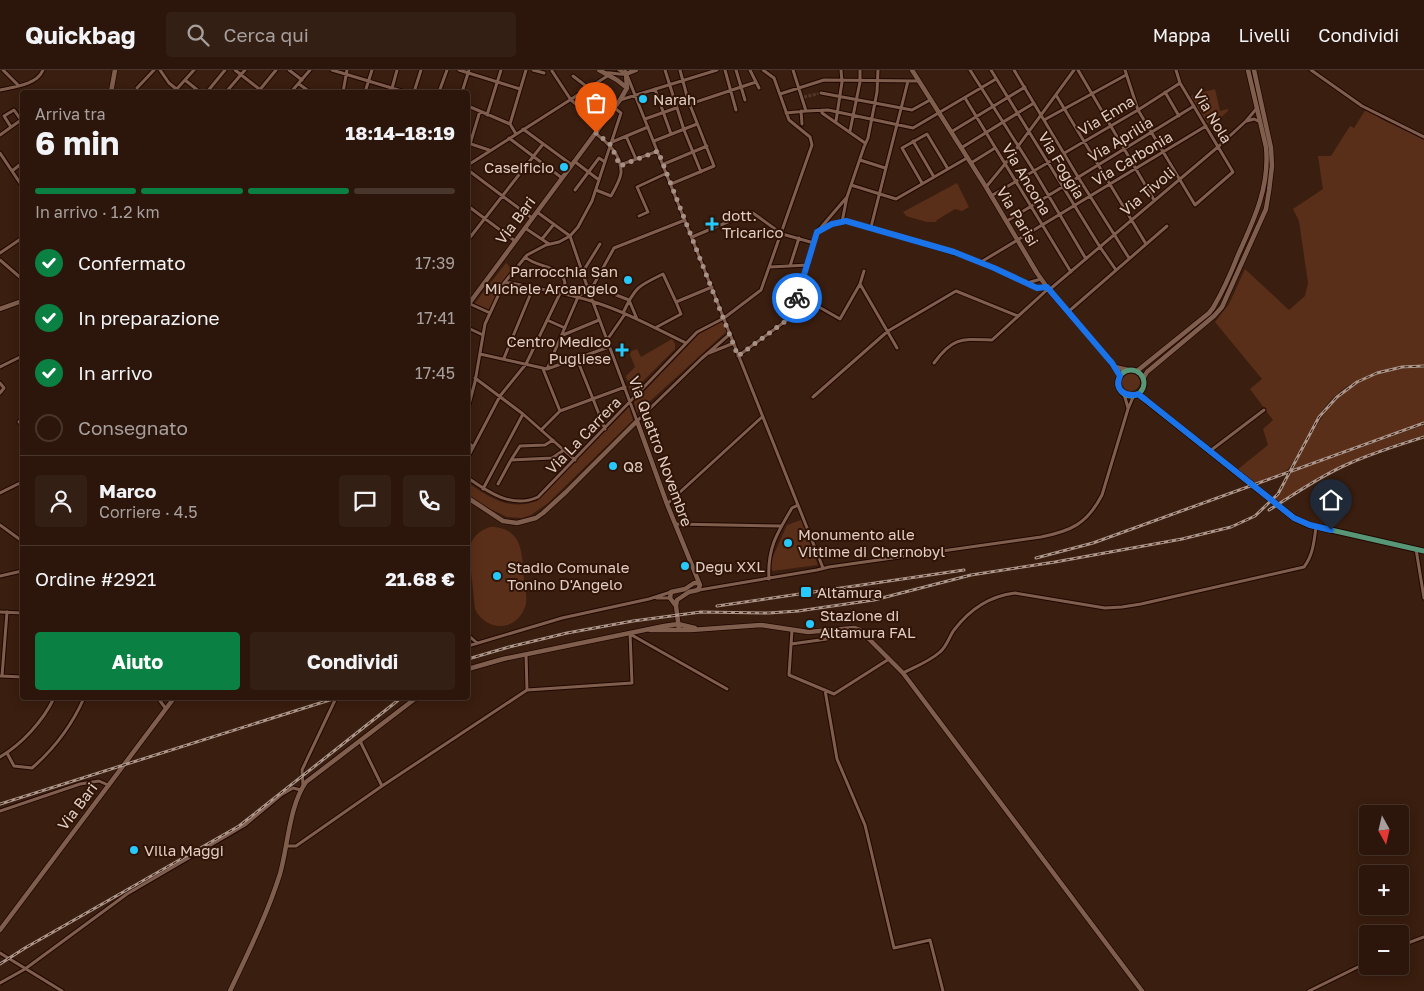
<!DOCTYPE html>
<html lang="it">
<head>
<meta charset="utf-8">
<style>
  :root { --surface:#2c160b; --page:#341f14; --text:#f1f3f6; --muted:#a69f9d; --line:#48352c; --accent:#0b8043 }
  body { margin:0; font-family:"Golos Text",sans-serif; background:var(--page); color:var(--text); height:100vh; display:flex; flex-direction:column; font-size:19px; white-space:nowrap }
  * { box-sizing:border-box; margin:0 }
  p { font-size:16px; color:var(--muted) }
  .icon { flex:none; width:28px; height:28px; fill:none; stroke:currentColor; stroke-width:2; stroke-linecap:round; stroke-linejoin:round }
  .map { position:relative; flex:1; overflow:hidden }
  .details { position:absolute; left:20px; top:20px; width:450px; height:610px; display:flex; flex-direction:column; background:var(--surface); border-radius:5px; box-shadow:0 2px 12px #0003,0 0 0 1px var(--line) }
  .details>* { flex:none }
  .needle { width:32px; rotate:172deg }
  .fabs { position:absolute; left:1359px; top:735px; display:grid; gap:10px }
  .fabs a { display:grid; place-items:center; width:50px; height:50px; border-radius:5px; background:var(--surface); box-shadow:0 2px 12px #0003,0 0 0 1px var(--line); font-size:25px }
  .pin { position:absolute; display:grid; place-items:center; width:42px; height:42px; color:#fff; margin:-51px -21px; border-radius:50% 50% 50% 0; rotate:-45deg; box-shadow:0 0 5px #0007 }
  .pin .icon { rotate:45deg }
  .courier { position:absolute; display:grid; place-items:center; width:50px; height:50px; margin:-25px; border:4px solid #1a73e8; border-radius:50%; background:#fff; color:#222; box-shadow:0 1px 6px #0007 }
  .headline em { font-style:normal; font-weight:700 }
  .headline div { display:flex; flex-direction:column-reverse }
  .headline { display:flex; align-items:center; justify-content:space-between; height:85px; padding:0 15px }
  h1 { font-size:32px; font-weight:700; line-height:38px }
  .bar { display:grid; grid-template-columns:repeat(4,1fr); gap:8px 5px; align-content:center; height:60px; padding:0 15px }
  .bar i { height:6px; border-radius:4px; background:var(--line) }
  .bar .on { background:var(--accent) }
  .bar p { grid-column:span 4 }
  .line { display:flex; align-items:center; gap:12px; padding:0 15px; border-top:1px solid var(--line) }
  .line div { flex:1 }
  .round { display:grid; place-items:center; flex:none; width:52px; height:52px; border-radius:5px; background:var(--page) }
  ol { padding:0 15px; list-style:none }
  li { display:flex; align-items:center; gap:15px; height:55px }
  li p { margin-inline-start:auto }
  li .icon { padding:5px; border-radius:50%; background:var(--accent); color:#fff; stroke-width:4 }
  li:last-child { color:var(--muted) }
  li i { width:28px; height:28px; border:2px solid var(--line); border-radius:50% }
  .button { display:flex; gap:10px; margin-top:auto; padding:10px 15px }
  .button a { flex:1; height:58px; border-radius:5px; background:var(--accent); color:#fff; font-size:20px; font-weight:700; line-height:58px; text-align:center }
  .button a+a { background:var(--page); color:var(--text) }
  header { display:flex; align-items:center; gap:30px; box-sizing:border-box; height:70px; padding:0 25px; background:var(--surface); border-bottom:1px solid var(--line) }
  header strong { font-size:24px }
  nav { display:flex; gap:28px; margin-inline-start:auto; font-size:18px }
  .search { width:350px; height:45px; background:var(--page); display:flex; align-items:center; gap:12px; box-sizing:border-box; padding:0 18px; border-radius:5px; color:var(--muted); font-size:19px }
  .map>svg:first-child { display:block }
  .green { fill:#5a2f19 }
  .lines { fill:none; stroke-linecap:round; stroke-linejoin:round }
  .street-tunnel { stroke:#53382a; stroke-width:3; stroke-dasharray:3 1.5; stroke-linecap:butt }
  .street-casing { stroke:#200700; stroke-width:5 }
  .secondary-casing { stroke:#200700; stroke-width:6 }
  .primary-casing { stroke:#200700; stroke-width:7 }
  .street { stroke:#805e4e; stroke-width:3 }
  .secondary { stroke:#805e4e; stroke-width:4.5 }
  .primary { stroke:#579677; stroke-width:5 }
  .rail-casing { stroke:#ac968b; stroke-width:3 }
  .rail { stroke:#301406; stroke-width:1; stroke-dasharray:4; stroke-linecap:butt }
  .done { stroke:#a79085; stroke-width:5; stroke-dasharray:0 9 }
  .route { stroke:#1a73e8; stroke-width:6 }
  .poi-dot { fill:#25c9fe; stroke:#301406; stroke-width:2 }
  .labels { text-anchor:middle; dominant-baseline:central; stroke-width:4; stroke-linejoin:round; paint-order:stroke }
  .poi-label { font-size:15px; fill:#e1cdc4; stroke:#301406; text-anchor:start }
  .street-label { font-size:15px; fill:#e1cdc4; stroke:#301406 }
</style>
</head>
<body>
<header>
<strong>Quickbag</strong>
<div class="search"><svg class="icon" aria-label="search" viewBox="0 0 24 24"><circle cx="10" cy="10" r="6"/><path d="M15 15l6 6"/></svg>Cerca qui</div>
<nav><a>Mappa</a><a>Livelli</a><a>Condividi</a></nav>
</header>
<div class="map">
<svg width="1424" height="921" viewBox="0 0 1424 921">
  <rect width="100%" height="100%" fill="#3a1e0f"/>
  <!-- green -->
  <path class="green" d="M1215 19 1220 41 1228 39V41L1210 57 1190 26Z
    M1366 39 1383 50 1424 69V296C1379 296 1337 311 1315 352 1308 364 1296 390 1288 399 1283 404 1262 411 1253 414L1237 400 1268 375 1263 359 1273 350 1250 319 1262 309 1215 252 1229 234 1245 199 1289 240 1305 226 1308 213 1299 151 1293 139 1323 119 1318 86H1331L1350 56 1354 58Z
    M957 113 969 137 962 141 955 139 937 150 936 152H927L906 146 903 142Z
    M506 193 512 199 502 213 488 241 474 234Z
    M722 251 727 261 637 343 634 332 699 264Z
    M672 269 675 274V279L631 323 626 306 635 297 629 282 637 279 641 287Z
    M1424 298V352L1293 399C1325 337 1346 297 1424 298Z
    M1122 312a9 9 0 1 1 18 0a9 9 0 1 1-18 0Z
    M629 337 633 350 548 433 531 445 522 448 507 447 490 439 468 425V413C491 428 508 441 537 431Z
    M1424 355V365L1386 377 1333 400 1278 433 1274 430 1292 402Z
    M801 450 818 495 772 501 771 491 787 455Z
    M490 457C524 457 522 485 524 510 525 519 528 529 525 537 516 562 486 562 475 539L469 481C471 468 478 461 490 457Z"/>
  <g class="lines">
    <!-- street-tunnel -->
    <path class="street-tunnel" d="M804 27 821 23"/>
    <defs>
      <path id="street" d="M3 0 18 15
        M160 0 169 13 180 22
        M235 0 263 22
        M289 0 302 10
        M332 0 405 22
        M459 0 520 19
        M533 0 544 3
        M619 0 625 3
        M625 0 823 498
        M665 0 684 60 701 102
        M725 0 736 40
        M736 0 745 30
        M750 0 759 18
        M793 0 806 41
        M970 0 1034 101 1086 189
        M991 0 1100 177 1116 200
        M1014 0 1078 107 1129 188
        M1078 0 1154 130
        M1125 0 1138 40 1195 135 1233 102 1180 13 1176 0
        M1311 0 1362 36 1424 67
        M552 1 571 30 601 55
        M605 3C612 2 618 5 626 4
        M185 10 200 22
        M299 14 310 22
        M137 18 154 0
        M655 19 671 64
        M0 20C14 17 37 15 43 0
        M174 22 194 0
        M207 22 225 0
        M226 22 245 0
        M258 22 276 0
        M291 22 310 0
        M343 22 347 0
        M365 22 372 0
        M391 22 397 0
        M414 22 421 0
        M439 22 447 0
        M462 22 469 0
        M1165 22 1179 46
        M821 23 912 40 930 30
        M780 24 824 10 918 11
        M1056 25 1146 174
        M965 28 1071 202
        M620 30 717 0
        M676 34 688 30
        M690 34 756 12
        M468 36 510 54 516 64
        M822 40V43L865 73
        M801 41 802 54
        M786 43 806 41 828 40 913 58 996 9
        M487 45 501 0
        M645 49 676 38
        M1044 50 1126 5
        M836 51 842 12 841 0
        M1247 51 1254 49 1260 52
        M510 54 526 0
        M523 59 572 95
        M850 61 860 12V0
        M951 62 1025 17
        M595 63C608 73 622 85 621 103 620 110 615 119 611 126L596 120
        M0 65 21 50 14 40 4 46 11 57
        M626 66 636 89
        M509 68 562 108
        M654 71 697 54
        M913 71 934 107
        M612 72 648 57
        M468 73 489 80
        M470 74 480 41
        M961 78 1034 33
        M0 83 22 116
        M860 90 885 98
        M574 91 599 110
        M971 93 995 78
        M664 94 707 76
        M468 95 609 5
        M620 95 658 81
        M468 100 532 148
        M12 101 22 93
        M922 113 902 78 927 64 948 99
        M671 114 714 96 688 30 680 0
        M851 115 896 129 967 88
        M986 117 1005 94 1074 0
        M575 120 599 88 605 92
        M991 126 1138 40 1180 13
        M468 136 515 171
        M537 142 570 166 587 216 637 351 701 289 730 264
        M639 146 648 142 637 117 667 103
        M1007 151 1194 36
        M842 152 847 127 864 77 868 68 877 22 878 0
        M871 157 908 11
        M525 158 549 174
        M818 160 838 152H849L964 186 1027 213
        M692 167 749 143H753L782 164 814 173
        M542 169 554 154
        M468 170 543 74
        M0 183 22 168
        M0 190 22 209
        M981 192 1206 56
        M790 196 799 168
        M770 197 808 195
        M582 203 600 174
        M1041 209 1027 213 1037 218 1047 217
        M505 212C534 218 563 222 591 231 624 241 655 258 686 273
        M860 214 897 278
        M587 216H593L629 230 637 249
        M593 216 614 178 685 150
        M1049 220 1219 76 1246 51 1257 38
        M798 225 840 249 860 214 864 201
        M468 233 490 243
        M1068 242 1167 156
        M623 243C635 217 638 216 663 204L676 232 712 217
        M547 250 565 258
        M468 258 483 265
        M655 258 681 244 676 232
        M563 265 599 250
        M607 270 625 244
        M709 283 734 273
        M480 284 547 299 609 277
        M738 286 787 250 798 225 817 162 847 127
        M504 288 533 218
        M577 289 605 359
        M934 293C953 267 961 269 992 270L1048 219
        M0 297 22 286
        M543 299 560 341
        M547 299 578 227 588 219
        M475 308 523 344 575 390
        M0 313 4 318 0 323
        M1124 324 1128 338
        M813 327 888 261 956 221 1018 246
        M468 338 475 312 485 254 504 213 527 185 546 175 559 172 570 166 578 157 592 131 621 43 573 6
        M22 348 19 352 22 354
        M541 360 560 341 625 317
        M468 372 473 377
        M1210 381 1264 340
        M468 387 500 326 526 294 565 213C562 195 537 198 525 187
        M511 390 520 376 545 375 553 370
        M468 408C488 422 512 439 538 427L697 262 724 248 761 220 812 75 810 67 789 50 774 8 763 0
        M498 414 511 390 552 388 564 380
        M483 419 523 344
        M0 423 22 412
        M667 434 762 347
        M675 454 781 456
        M0 455 22 471
        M1416 479 1424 528
        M0 506 22 501
        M769 509C767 479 777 463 792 438L798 435
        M699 520 817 500 829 497 1041 467C1071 461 1087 454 1102 425L1128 339 1134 325
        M657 528H670
        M0 542 22 543
        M792 560 789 605 834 624 889 589
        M630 564 727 619
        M468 565 477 573
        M791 574 827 569 826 561
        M468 576 562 548 649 529 671 522
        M903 603C915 597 930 591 940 582 947 576 949 567 954 560 970 539 990 526 1015 523L1105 538 1122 537 1141 534 1304 497C1313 485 1314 472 1316 457
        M1 606 22 607
        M2 606 7 542
        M527 620 632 613 630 563
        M825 620 837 689 865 755 894 878 930 870 943 921
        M158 628 166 639
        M360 671 382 716
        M7 683 14 696 32 698C55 678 72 655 84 628
        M0 687C22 674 43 651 54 628
        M303 716 302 700 336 628
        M0 741 80 714 99 711 108 715
        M287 776H296L382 716 527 620 526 584
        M1400 876 1424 867
        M0 883 62 921
        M0 913 25 899 127 824 245 755 281 725 293 718 301 720
        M1309 921 1368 892"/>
      <path id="secondary" d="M599 0 617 10 627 18
        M912 0 986 117 1037 203 1049 220 1109 289 1120 306
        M111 22 115 0
        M468 235 620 30 627 18 626 4 636 0
        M0 239 22 231
        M1115 297 1128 300
        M1137 301 1209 243 1213 238C1223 221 1231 203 1238 185 1254 150 1270 116 1266 77L1248 0
        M1143 309 1147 302 1214 246 1222 237 1266 139 1269 121 1272 96 1271 78 1254 0
        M468 428 503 451 517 453 536 448 543 443 566 422 637 351 667 434 700 515 698 520 689 522 677 530 676 536 679 559
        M676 536 670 528 671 522 685 519 694 513H698
        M650 560H691L761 555 808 562 854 558 860 560 903 603 1142 921
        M468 599 503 589 664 556 678 554 695 558
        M0 860 174 628
        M230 921C248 883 267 845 280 804 288 776 289 736 306 712L416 628"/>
      <path id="primary" d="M1118 313a13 13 0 1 1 26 0a13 13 0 1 1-26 0Z
        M1138 324 1294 448 1309 455 1424 481"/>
    </defs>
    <!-- street casing -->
    <use href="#street" class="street-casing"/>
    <!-- secondary casing -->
    <use href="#secondary" class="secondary-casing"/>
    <!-- primary casing -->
    <use href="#primary" class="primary-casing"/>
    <!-- street -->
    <use href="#street" class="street"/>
    <!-- secondary -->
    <use href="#secondary" class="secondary"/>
    <!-- primary -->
    <use href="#primary" class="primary"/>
    <defs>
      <path id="rail" d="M1269 440C1295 424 1320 406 1348 394 1373 383 1398 375 1424 367
        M1036 488 1093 473 1424 353
        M717 536 964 500
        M468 589 509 577 567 563 633 551 701 542 769 543 798 541 874 530 971 505 1055 492 1182 469 1231 457 1255 446 1278 424 1319 347 1337 327 1357 312 1377 303 1402 297 1424 296
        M0 734 336 628
        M0 894 25 878 239 756 401 628"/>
    </defs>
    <!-- rail casing -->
    <use href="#rail" class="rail-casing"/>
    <!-- rail -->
    <use href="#rail" class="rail"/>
  </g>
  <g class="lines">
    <!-- done -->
    <path class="done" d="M596 63 611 75 620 96 658 81 738 286 787 250 797 228"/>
    <!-- route -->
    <path class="route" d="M797 228 817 162 832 154 846 151 954 182 994 198 1037 218 1047 217 1112 293 1120 306C1114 319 1125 328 1138 324L1146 330 1294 448 1310 455 1331 460"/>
  </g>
  <!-- markers -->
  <g class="poi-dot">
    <circle cx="643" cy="29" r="5"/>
    <circle cx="564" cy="97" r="5"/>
    <path d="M709.5 146.5h5v5h5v5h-5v5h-5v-5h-5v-5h5z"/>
    <circle cx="628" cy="210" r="5"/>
    <path d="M619.5 272.5h5v5h5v5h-5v5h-5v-5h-5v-5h5z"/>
    <circle cx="613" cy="396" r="5"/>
    <circle cx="788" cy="473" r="5"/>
    <circle cx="685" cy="496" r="5"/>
    <circle cx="497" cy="506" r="5"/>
    <rect x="800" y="516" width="12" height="12" rx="2.5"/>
    <circle cx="810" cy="554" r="5"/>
    <circle cx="134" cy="780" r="5"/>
  </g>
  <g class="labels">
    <!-- poi labels -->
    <g class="poi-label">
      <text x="653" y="29">Narah</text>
      <text x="554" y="97" text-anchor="end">Caseificio</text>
      <text x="722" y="145">dott.<tspan x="722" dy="17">Tricarico</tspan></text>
      <text x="618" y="201" text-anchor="end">Parrocchia San<tspan x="618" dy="17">Michele Arcangelo</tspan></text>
      <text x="611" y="271" text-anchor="end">Centro Medico<tspan x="611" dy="17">Pugliese</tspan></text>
      <text x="623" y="396">Q8</text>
      <text x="798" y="464">Monumento alle<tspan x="798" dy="17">Vittime di Chernobyl</tspan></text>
      <text x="695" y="496">Degu XXL</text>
      <text x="507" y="497">Stadio Comunale<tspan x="507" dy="17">Tonino D'Angelo</tspan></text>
      <text x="817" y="522">Altamura</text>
      <text x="820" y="545">Stazione di<tspan x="820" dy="17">Altamura FAL</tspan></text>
      <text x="144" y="780">Villa Maggi</text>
    </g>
    <!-- street labels -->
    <g class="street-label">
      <text transform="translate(1106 45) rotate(-31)">Via Enna</text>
      <text transform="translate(1213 46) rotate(59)">Via Nola</text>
      <text transform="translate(1120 69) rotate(-31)">Via Aprilia</text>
      <text transform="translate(1132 88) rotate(-31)">Via Carbonia</text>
      <text transform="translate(1062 95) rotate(59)">Via Foggia</text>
      <text transform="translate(1027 109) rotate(59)">Via Ancona</text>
      <text transform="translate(1147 121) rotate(-40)">Via Tivoli</text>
      <text transform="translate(1018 146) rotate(59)">Via Parisi</text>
      <text transform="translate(515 150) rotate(-53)">Via Bari</text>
      <text transform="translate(583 365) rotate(-46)">Via La Carrera</text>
      <text transform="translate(661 381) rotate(70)">Via Quattro Novembre</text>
      <text transform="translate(77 736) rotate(-53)">Via Bari</text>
    </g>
  </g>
</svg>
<div class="fabs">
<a><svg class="needle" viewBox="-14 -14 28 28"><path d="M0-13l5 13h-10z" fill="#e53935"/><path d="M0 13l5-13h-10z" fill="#a69f9d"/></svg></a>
<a>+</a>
<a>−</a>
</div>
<div class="pin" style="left:596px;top:63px;background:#ea580c"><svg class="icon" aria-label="bag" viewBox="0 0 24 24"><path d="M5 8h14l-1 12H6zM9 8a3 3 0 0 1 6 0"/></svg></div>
<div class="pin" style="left:1331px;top:460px;background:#1f2937"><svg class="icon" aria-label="home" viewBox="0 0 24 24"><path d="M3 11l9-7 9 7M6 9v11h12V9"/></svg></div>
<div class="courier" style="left:797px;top:228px"><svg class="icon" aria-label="bike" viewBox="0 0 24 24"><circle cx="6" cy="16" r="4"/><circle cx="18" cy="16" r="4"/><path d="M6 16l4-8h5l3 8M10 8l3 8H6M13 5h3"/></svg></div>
<section class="details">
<div class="headline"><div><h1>6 min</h1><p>Arriva tra</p></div><em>18:14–18:19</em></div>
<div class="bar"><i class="on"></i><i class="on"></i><i class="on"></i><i></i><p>In arrivo · 1.2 km</p></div>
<ol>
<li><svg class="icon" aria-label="check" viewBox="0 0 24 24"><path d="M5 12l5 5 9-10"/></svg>Confermato<p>17:39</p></li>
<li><svg class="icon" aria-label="check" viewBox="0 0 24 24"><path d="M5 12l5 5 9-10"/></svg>In preparazione<p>17:41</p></li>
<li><svg class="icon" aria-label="check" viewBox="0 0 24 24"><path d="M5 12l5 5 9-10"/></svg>In arrivo<p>17:45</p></li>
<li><i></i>Consegnato</li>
</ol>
<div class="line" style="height:90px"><a class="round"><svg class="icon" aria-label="person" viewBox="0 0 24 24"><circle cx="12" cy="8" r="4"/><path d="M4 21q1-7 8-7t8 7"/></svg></a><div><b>Marco</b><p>Corriere · 4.5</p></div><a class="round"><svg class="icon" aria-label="chat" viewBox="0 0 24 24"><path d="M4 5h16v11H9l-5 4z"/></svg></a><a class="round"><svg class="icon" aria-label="phone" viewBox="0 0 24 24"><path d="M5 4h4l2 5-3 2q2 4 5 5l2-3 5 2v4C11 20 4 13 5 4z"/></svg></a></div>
<div class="line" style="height:65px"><div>Ordine #2921</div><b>21.68 €</b></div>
<div class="button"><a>Aiuto</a><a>Condividi</a></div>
</section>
</div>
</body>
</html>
